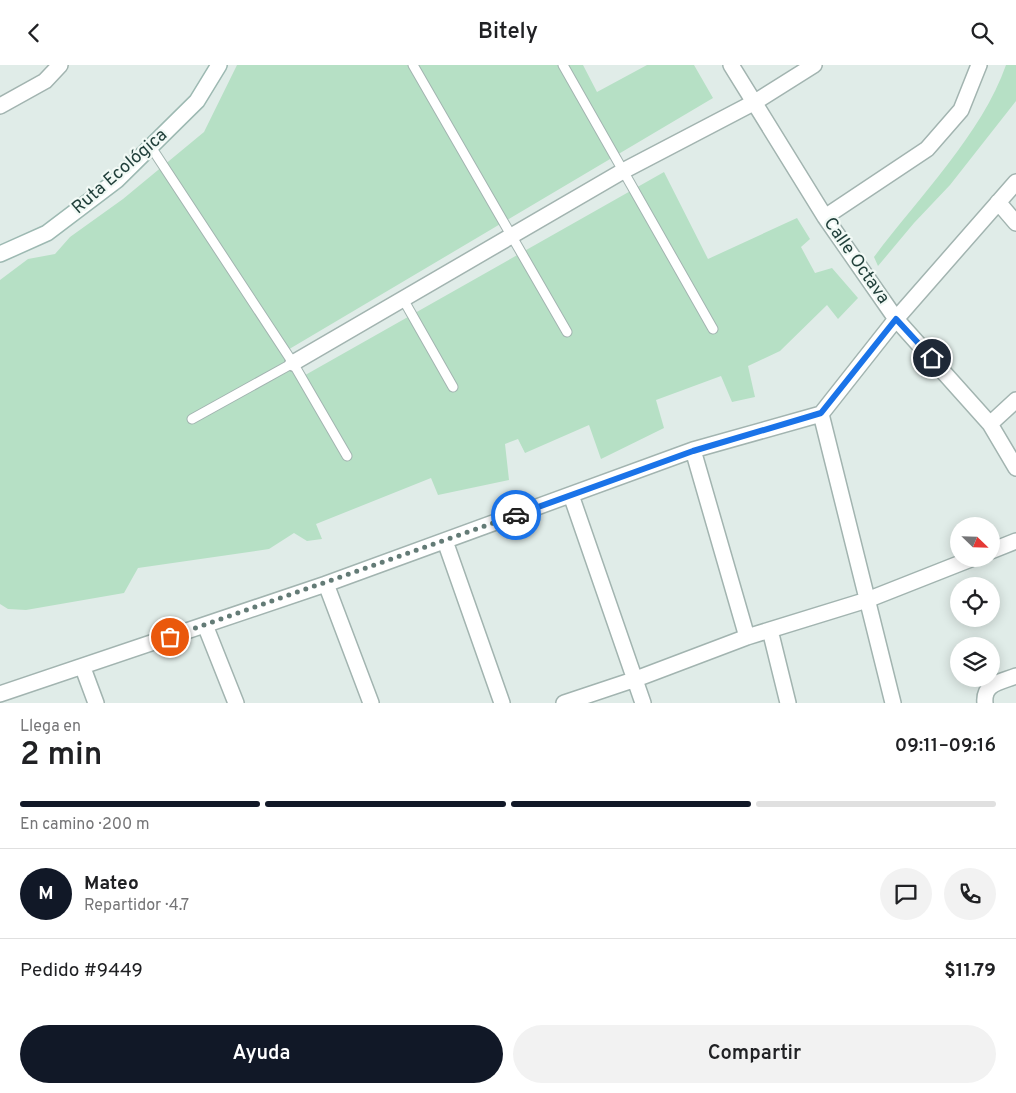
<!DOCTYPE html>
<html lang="es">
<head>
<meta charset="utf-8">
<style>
  :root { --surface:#fff; --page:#f2f2f2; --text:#202124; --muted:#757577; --line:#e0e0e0; --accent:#111827 }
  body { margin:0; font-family:Overpass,sans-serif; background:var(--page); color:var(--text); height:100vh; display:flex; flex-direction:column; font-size:19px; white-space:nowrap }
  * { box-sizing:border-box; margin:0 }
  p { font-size:16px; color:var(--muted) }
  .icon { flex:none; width:28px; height:28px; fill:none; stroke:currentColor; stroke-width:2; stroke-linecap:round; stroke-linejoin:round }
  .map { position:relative; height:638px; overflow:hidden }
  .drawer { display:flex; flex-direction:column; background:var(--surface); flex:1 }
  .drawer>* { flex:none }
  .needle { width:32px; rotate:113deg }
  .fabs { position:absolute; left:950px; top:452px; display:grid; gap:10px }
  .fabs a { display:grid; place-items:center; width:50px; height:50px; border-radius:50%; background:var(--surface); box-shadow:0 2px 12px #0003; font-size:25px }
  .pin { position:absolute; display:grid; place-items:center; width:42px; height:42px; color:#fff; margin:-21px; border:2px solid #fff; border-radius:50%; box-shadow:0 1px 5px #0007 }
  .courier { position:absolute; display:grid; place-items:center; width:50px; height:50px; margin:-25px; border:4px solid #1a73e8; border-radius:50%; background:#fff; color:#222; box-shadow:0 1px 6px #0007 }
  .overview em { font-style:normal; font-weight:600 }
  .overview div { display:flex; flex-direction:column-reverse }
  .overview { display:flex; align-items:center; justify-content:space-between; height:85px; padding:0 20px }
  h1 { font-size:32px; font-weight:600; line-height:38px }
  .bar { display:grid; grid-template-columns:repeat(4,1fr); gap:8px 5px; align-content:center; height:60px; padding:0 20px }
  .bar i { height:6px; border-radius:4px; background:var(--line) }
  .bar .current { background:var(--accent) }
  .bar p { grid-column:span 4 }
  .line { display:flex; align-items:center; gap:12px; padding:0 20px; border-top:1px solid var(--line) }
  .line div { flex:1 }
  .round { display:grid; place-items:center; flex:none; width:52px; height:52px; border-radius:26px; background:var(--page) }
  .button { display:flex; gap:10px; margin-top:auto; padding:10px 20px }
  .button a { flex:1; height:58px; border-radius:30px; background:var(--accent); color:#fff; font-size:20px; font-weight:600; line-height:58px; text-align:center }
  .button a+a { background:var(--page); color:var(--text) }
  header { display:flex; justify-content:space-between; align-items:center; height:65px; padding:0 20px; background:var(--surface); font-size:22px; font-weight:600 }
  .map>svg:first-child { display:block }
  .green { fill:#b6e0c5 }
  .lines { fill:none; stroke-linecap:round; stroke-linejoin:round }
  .lane-casing { stroke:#a2b4b0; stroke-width:11 }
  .street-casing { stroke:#a2b4b0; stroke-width:18 }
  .secondary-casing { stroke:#9db9b2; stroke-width:18 }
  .lane { stroke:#fff; stroke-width:9 }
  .street { stroke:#fff; stroke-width:15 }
  .secondary { stroke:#fff; stroke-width:15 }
  .done { stroke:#637b76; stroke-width:5; stroke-dasharray:0 9 }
  .route { stroke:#1a73e8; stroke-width:6 }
  .labels { text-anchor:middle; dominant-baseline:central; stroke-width:4.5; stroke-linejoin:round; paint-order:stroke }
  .street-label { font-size:18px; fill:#1f3e39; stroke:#f1f9f5 }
</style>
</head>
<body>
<header><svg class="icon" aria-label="back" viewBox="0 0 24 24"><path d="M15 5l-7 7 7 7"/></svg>Bitely<svg class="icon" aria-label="search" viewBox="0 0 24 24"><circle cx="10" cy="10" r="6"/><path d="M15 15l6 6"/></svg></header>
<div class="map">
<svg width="1016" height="638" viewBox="0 0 1016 638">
  <rect width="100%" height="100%" fill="#e0ece8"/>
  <!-- green -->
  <path class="green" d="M237 0H583L597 27 647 0H694L713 33 286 286 300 313 664 107 708 194 797 153 810 174 801 182 815 208 832 203 858 233 838 254 827 240 780 286 748 301 755 332 732 337 721 311 656 335 664 363 601 394 589 360 525 388 518 374 505 379 509 415 438 430 431 413 316 459 322 474 307 476 294 468 269 484 138 503 124 528 26 545 8 544 0 539V215L28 194 55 189 70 172 123 134 204 67Z
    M1006 0H1016V36L950 120 914 158 878 201 874 192C917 134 982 69 1006 0Z"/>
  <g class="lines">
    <defs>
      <path id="lane" d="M413 0 567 267
        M563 0 713 264
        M151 82 293 298 347 391
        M403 234 453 322
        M192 354 293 298"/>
      <path id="street" d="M731 0 825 152 896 254 990 359 1016 403
        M0 41 45 16 60 0
        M998 137 1016 158
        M825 152 927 84 961 45 979 0
        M293 298 623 106 755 37 814 0
        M821 349 893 638
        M990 359 1016 335
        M693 385 747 572
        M571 430 643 638
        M445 476 502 638
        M991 486 1016 476
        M326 519 371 638
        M205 560 236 638
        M770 565 788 638
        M83 603 96 638
        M0 629 326 519 693 385 821 349 896 254 1016 117
        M564 638 636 614 747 572 867 535 971 494
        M985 638C983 618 1001 617 1016 611"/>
      <path id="secondary" d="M0 189 47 168 117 115 197 36 219 0"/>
    </defs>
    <!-- lane casing -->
    <use href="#lane" class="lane-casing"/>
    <!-- street casing -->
    <use href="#street" class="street-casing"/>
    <!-- secondary casing -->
    <use href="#secondary" class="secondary-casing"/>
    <!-- lane -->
    <use href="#lane" class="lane"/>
    <!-- street -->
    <use href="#street" class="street"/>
    <!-- secondary -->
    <use href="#secondary" class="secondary"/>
  </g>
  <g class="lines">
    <!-- done -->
    <path class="done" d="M170 572 516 450"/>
    <!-- route -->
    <path class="route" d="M516 450 693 386 821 348 896 254 932 293"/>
  </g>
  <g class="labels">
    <!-- street labels -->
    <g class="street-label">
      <text transform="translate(120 107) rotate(-41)">Ruta Ecológica</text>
      <text transform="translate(856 196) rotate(55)">Calle Octava</text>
    </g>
  </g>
</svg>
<div class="fabs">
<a><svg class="needle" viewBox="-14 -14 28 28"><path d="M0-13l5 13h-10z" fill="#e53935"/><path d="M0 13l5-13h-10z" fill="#757577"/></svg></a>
<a><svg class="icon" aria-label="locate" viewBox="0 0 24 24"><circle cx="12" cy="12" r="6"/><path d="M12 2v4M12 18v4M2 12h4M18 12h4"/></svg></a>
<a><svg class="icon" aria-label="layers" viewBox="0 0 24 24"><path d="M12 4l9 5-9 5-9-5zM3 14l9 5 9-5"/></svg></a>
</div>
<div class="pin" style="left:170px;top:572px;background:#ea580c"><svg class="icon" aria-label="bag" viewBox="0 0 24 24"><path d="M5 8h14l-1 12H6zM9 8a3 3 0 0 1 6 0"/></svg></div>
<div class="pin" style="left:932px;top:293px;background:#1f2937"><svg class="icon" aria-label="home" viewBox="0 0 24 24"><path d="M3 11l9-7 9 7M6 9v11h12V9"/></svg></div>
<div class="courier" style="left:516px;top:450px"><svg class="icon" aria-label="car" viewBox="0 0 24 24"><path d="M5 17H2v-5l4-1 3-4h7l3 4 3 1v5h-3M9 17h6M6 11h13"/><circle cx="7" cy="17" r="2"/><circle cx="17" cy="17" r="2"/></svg></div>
</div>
<section class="drawer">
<div class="overview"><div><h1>2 min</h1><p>Llega en</p></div><em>09:11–09:16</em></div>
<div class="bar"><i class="current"></i><i class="current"></i><i class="current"></i><i></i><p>En camino · 200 m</p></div>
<div class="line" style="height:90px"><b class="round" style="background:var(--accent);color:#fff">M</b><div><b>Mateo</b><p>Repartidor · 4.7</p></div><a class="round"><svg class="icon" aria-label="chat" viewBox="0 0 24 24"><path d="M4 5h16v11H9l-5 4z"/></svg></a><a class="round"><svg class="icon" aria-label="phone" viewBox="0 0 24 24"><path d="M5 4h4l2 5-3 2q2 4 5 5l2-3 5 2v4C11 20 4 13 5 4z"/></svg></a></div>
<div class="line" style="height:65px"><div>Pedido #9449</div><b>$11.79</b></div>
<div class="button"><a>Ayuda</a><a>Compartir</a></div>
</section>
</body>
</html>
